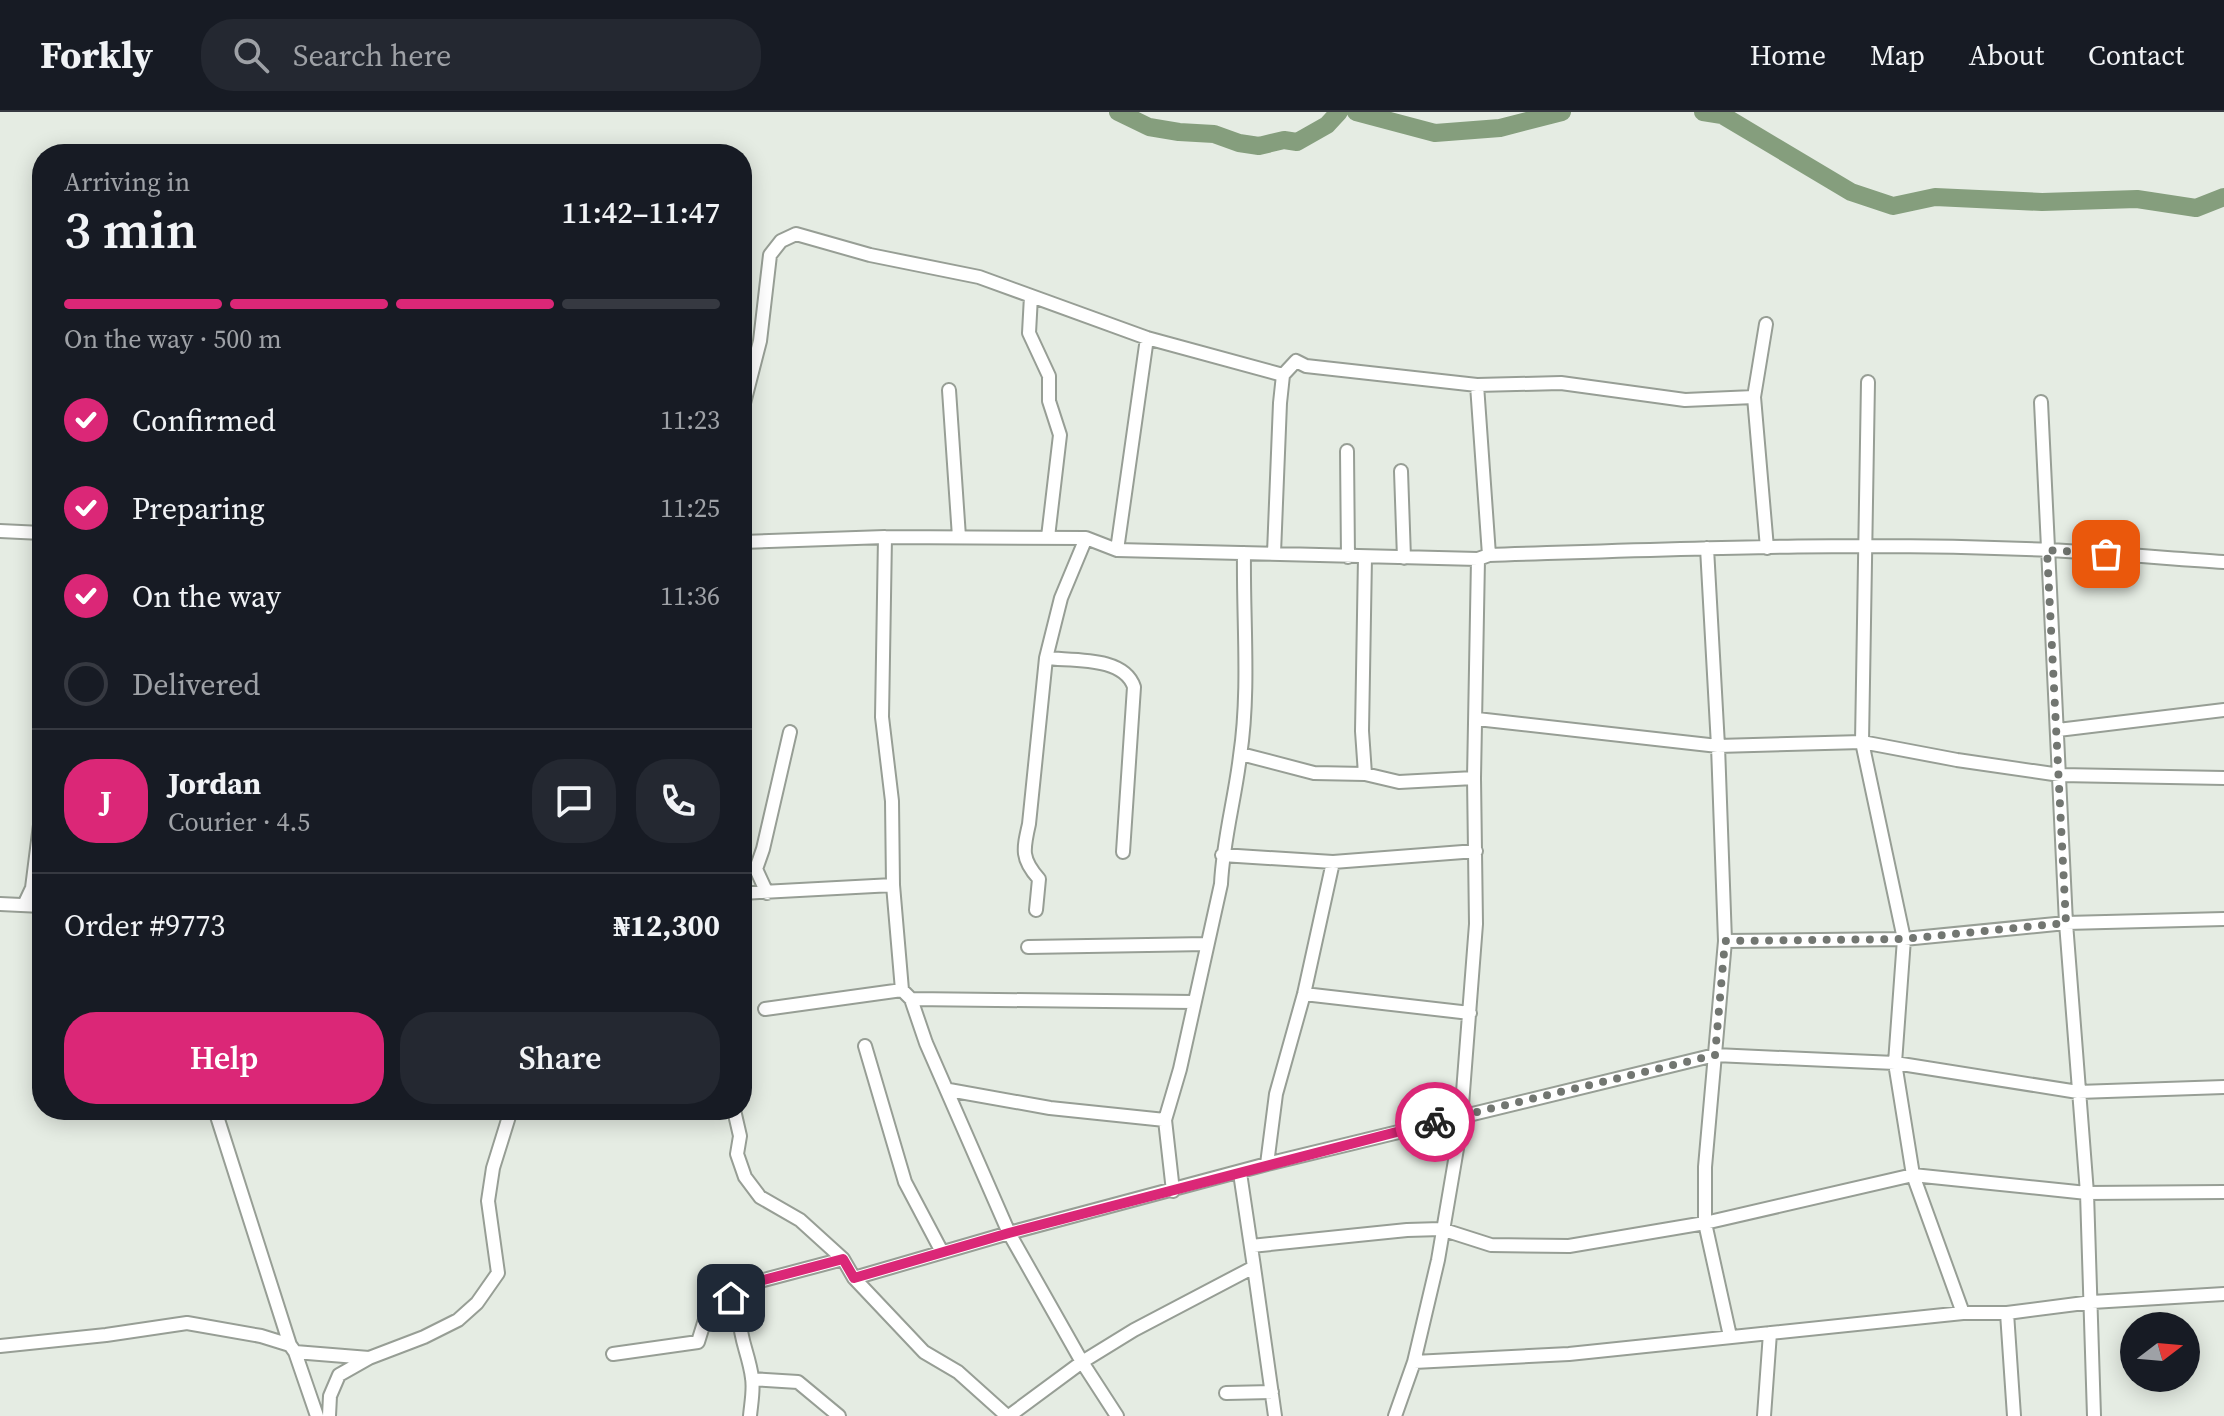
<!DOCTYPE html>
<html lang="en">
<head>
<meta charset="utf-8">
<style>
  :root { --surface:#171b24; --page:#242831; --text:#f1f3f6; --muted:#9ea1a6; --line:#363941; --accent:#db2777 }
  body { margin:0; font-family:"Source Serif 4",serif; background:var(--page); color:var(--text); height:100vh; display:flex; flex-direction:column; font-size:30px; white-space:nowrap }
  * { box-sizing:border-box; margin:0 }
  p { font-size:26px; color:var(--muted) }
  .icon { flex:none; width:44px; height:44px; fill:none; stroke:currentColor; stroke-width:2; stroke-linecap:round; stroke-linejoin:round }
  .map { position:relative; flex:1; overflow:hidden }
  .side { position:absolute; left:32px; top:32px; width:720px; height:976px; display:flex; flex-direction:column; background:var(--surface); border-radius:32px; box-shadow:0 4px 20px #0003 }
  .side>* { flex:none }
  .needle { width:52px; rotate:74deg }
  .fabs { position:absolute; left:2120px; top:1200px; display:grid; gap:16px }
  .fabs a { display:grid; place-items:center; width:80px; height:80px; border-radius:50%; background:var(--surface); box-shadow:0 4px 20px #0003; font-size:40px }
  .pin { position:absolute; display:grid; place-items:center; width:68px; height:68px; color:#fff; margin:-34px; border-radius:16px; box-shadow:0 4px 12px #0006 }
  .courier { position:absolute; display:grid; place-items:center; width:80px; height:80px; margin:-40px; border:6px solid #db2777; border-radius:50%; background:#fff; color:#222; box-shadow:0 2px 10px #0007 }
  .overview em { font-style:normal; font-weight:600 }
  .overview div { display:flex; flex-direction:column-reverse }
  .overview { display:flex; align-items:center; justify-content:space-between; height:136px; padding:0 32px }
  h1 { font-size:52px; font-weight:600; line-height:60px }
  .bar { display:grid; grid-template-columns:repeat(4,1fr); gap:12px 8px; align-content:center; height:96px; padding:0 32px }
  .bar i { height:10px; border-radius:6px; background:var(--line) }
  .bar .selected { background:var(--accent) }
  .bar p { grid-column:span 4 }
  .line { display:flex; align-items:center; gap:20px; padding:0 32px; border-top:2px solid var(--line) }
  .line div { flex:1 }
  .round { display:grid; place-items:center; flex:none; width:84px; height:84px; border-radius:32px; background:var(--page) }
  ol { padding:0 32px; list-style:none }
  li { display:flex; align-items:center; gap:24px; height:88px }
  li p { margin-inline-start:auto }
  li .icon { padding:8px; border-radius:50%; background:var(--accent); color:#fff; stroke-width:4 }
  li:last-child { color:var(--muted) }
  li i { width:44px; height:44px; border:4px solid var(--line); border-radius:50% }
  .cta { display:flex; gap:16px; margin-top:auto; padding:16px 32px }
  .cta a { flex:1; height:92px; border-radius:32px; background:var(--accent); color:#fff; font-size:32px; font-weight:600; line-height:92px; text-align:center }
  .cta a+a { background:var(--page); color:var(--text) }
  header { display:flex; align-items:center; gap:48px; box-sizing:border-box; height:112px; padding:0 40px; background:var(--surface); border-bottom:2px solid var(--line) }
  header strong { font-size:38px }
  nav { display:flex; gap:44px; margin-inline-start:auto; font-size:28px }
  .search { width:560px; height:72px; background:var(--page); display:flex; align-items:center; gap:20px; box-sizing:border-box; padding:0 28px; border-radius:32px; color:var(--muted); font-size:30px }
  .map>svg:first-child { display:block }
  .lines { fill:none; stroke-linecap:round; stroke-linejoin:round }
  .river { stroke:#859e7d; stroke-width:18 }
  .minor-casing { stroke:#979e95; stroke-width:16 }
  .minor { stroke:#fff; stroke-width:12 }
  .done { stroke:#727671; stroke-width:8; stroke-dasharray:0 14.4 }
  .route { stroke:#db2777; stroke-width:10 }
</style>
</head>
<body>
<header>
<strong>Forkly</strong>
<div class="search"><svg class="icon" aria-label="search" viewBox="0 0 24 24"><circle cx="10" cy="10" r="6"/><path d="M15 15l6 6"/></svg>Search here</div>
<nav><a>Home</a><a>Map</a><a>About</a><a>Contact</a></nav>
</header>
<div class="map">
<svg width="2224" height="1304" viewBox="0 0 2224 1304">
  <rect width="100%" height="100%" fill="#e5ece3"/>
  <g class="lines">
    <!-- river -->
    <path class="river" d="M1118 0 1149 15 1179 20 1214 22 1239 31 1259 34 1284 28 1297 30 1327 13 1339 0
      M1356 0 1435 21 1500 16 1562 0
      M1703 0 1722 3 1851 80 1893 94 1935 85 2042 90 2137 87 2196 96 2224 85"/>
    <defs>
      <path id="minor" d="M1031 184 1029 221 1049 264V289L1060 323 1048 425
        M1766 212 1754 285 1767 436
        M1868 270 1862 630 1904 827 1895 951 1913 1063 1963 1201
        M1477 273 1489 443
        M949 278 959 425
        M2041 290 2066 811 2087 1081 2094 1304
        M742 299 760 229 770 143 781 129 796 122 870 143 979 165 1147 226 1283 263
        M1347 339 1348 445
        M1401 359 1404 446
        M0 419 42 421
        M885 425 882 605 892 689 893 773 902 878 911 887 926 931 1009 1121 1082 1250 1117 1304
        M742 430 885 425 1086 426 1117 438 1478 447 1489 443C1675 437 1862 429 2048 438 2107 441 2165 446 2224 450
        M1707 436 1718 634 1725 829 1705 1055V1111L1730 1224
        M1117 438 1147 226
        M1274 441 1280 291 1283 263 1296 249 1306 254 1477 273 1561 271 1685 288 1754 285
        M1365 445 1362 619 1365 662
        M742 491V493
        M1046 546C1073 549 1124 544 1134 575L1123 740
        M1477 607 1718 634 1862 630 1957 648 2060 663 2224 666
        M2058 618 2224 598
        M1241 642 1314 661 1365 662 1399 670 1474 666
        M1222 743 1333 750 1476 739
        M742 781 893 773
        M767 781 756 757 763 737 790 620
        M0 792 42 794
        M24 793 32 776 42 697
        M1036 798 1039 767C1021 747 1023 738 1029 712L1046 546 1061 486 1086 426
        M1725 829 1904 827 2066 811 2224 807
        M1028 835 1207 832
        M1304 882 1470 901
        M911 887 1194 890
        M765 897 902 878
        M865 934 905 1070 942 1140
        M949 978 1050 996 1165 1008
        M215 998 290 1233 295 1240 317 1304
        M734 998 740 1024 737 1042 745 1065 760 1085 800 1108 843 1147 854 1166 924 1240 958 1260 1007 1304
        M1267 1052 1276 982 1304 882 1333 750
        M1173 1079 1165 1008 1180 957 1221 772C1223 728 1235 687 1240 644 1250 578 1243 508 1244 441
        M1251 1134 1407 1118 1441 1117 1491 1133 1569 1134 1705 1111 1913 1063 2087 1081 2224 1080
        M1254 1155 1275 1304
        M854 1166 1009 1121 1267 1052 1715 943 1895 951 2078 980 2224 975
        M2007 1201 2014 1304
        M0 1234 106 1223 187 1211 261 1224 290 1233
        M295 1240 369 1246
        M613 1242 698 1230 707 1201 756 1170 843 1147
        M1414 1250 1569 1242 1963 1201H2007L2092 1190 2224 1182
        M752 1267 798 1270 839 1304
        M1226 1281 1272 1280
        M329 1304 330 1284 339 1263 369 1246 424 1225 458 1208 477 1191 498 1161 488 1089 493 1056 511 998
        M750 1304C751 1292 754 1278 752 1266 748 1232 727 1209 752 1176
        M1009 1304 1082 1250 1134 1218 1254 1155 1240 1061
        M1395 1304 1414 1250 1438 1148 1460 1019 1476 812 1474 666 1478 447
        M1764 1304 1770 1221"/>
    </defs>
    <!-- minor casing -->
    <use href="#minor" class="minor-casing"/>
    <!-- minor -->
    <use href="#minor" class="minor"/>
  </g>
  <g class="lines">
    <!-- done -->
    <path class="done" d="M1435 1010 1715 943 1725 829 1904 827 2066 811 2047 438 2106 442"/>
    <!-- route -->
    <path class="route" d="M731 1186 756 1170 843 1147 854 1166 1009 1121 1435 1010"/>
  </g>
</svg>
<div class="fabs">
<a><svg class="needle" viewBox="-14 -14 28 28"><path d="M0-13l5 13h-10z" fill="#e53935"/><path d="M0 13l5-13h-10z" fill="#9ea1a6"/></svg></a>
</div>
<div class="pin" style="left:2106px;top:442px;background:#ea580c"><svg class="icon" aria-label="bag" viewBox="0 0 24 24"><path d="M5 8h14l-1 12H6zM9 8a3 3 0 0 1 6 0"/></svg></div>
<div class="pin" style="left:731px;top:1186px;background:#1f2937"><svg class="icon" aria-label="home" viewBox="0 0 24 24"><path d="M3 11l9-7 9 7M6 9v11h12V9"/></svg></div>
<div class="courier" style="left:1435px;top:1010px"><svg class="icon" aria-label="bike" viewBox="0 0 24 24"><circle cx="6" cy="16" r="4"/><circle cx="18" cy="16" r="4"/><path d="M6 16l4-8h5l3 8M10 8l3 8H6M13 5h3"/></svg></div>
<section class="side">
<div class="overview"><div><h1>3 min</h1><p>Arriving in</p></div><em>11:42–11:47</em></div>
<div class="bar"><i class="selected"></i><i class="selected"></i><i class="selected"></i><i></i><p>On the way · 500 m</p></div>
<ol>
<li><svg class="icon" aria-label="check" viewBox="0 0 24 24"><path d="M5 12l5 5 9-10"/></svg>Confirmed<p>11:23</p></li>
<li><svg class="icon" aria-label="check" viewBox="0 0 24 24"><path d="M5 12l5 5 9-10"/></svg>Preparing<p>11:25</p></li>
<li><svg class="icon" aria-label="check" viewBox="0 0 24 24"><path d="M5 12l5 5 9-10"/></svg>On the way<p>11:36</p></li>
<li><i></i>Delivered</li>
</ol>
<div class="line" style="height:144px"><b class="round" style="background:var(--accent);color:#fff">J</b><div><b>Jordan</b><p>Courier · 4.5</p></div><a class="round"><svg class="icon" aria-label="chat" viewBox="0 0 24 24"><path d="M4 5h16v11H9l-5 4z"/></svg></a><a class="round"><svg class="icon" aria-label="phone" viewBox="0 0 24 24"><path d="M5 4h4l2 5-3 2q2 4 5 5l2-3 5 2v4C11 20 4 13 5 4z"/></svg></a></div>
<div class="line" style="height:104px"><div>Order #9773</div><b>₦12,300</b></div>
<div class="cta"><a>Help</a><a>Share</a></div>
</section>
</div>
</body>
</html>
